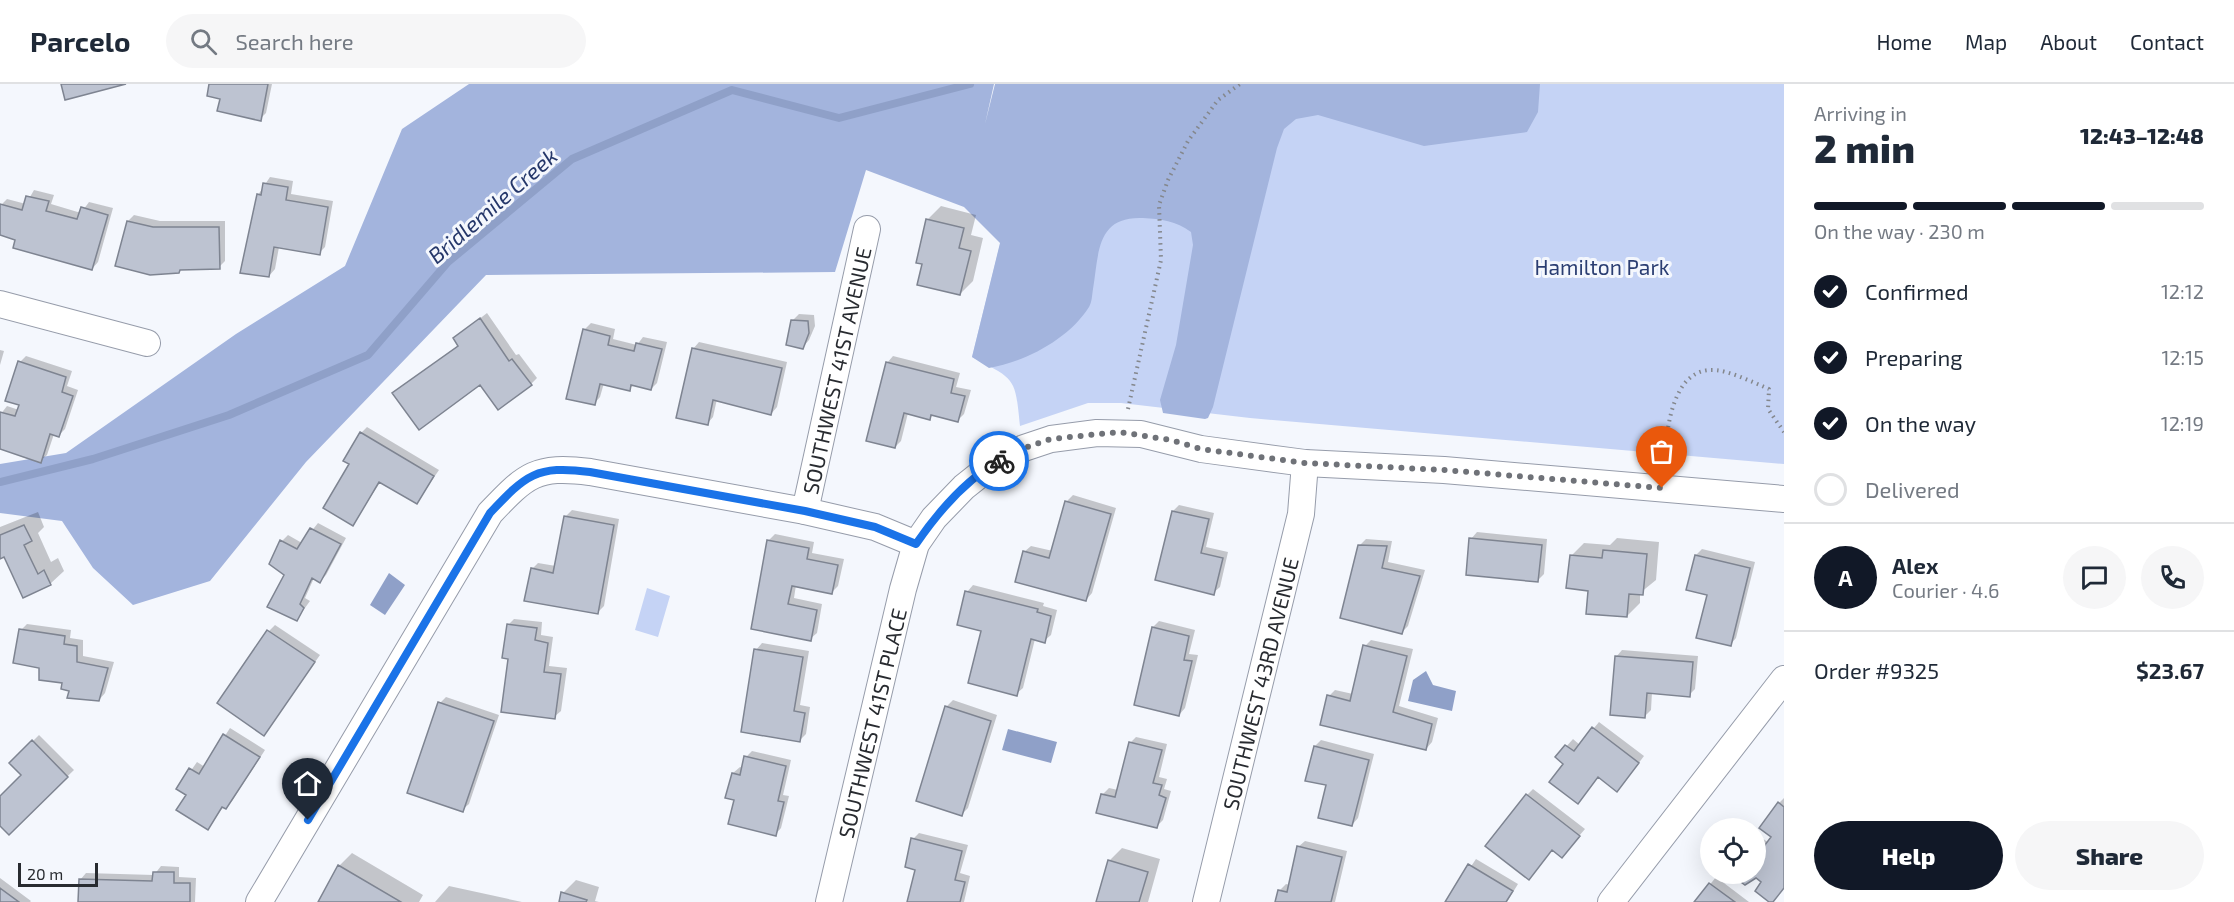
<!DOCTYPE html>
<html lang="en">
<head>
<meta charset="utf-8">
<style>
  :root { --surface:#fff; --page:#f6f6f7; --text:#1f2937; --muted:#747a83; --line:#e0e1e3; --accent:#111827 }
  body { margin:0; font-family:"Exo 2",sans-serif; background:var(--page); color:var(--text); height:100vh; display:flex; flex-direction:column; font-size:22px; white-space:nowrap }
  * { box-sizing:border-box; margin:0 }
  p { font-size:20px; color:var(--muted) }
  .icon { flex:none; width:33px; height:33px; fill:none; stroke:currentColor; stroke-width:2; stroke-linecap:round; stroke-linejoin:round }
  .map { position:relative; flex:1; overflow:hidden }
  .panel { display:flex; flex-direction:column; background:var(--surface); width:450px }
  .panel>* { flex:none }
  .tools { position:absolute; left:1700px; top:734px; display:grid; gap:12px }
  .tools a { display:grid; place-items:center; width:66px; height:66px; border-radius:50%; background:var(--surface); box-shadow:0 6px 24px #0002; font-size:30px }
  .scale { position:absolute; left:18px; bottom:15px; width:80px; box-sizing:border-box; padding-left:6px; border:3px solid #282b30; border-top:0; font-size:16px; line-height:21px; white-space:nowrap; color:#282b30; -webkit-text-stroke:4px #f4f7fd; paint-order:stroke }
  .pin { position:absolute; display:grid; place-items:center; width:51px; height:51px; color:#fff; margin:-62px -26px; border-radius:50% 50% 50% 0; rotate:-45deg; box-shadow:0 0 6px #0007 }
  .pin .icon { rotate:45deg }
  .courier { position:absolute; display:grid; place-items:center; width:60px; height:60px; margin:-30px; border:4px solid #1a73e8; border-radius:50%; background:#fff; color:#222; box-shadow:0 2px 8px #0007 }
  .headline em { font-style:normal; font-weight:800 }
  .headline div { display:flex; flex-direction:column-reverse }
  .headline { display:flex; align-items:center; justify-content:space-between; height:102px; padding:0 30px }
  h1 { font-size:39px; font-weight:800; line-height:45px }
  .bar { display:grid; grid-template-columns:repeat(4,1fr); gap:9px 6px; align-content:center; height:72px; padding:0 30px }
  .bar i { height:8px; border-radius:4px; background:var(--line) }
  .bar .active { background:var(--accent) }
  .bar p { grid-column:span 4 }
  .line { display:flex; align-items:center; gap:15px; padding:0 30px; border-top:2px solid var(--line) }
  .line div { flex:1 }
  .round { display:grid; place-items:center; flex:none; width:63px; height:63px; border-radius:32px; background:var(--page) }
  ol { padding:0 30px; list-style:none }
  li { display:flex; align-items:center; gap:18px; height:66px }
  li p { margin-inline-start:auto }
  li .icon { padding:6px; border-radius:50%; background:var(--accent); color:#fff; stroke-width:4 }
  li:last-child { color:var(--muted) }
  li i { width:33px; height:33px; border:3px solid var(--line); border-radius:50% }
  .primary-button { display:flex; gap:12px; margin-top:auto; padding:12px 30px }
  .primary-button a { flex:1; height:69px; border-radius:36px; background:var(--accent); color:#fff; font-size:24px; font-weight:800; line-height:69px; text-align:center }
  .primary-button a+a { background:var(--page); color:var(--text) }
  header { display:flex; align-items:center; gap:36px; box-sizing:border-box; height:84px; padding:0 30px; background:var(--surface); border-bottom:2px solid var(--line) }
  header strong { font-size:28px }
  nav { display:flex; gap:33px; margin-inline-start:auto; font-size:21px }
  .search { width:420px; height:54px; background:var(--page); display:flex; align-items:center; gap:15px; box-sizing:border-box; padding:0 21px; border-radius:33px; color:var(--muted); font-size:22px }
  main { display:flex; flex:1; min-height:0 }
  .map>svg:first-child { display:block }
  .green { fill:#c5d3f5 }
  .forest { fill:#a3b4dd }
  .water { fill:#8fa0c8 }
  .shadow { fill:#0003 }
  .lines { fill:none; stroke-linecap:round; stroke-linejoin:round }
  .stream { stroke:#8fa0c8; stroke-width:8 }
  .building { fill:#bdc3d1; stroke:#7e8491; stroke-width:1.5 }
  .minor-casing { stroke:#969caa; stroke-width:28 }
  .path { stroke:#84878c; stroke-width:4; stroke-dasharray:1.5 4.5; stroke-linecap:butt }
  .minor { stroke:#fff; stroke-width:26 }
  .done { stroke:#6f7278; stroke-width:6; stroke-dasharray:0 10.8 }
  .route { stroke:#1a73e8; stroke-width:8 }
  .labels { text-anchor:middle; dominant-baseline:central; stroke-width:6; stroke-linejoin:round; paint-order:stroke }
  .park-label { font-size:21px; fill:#2b3e72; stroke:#f4f7fd }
  .street-label { font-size:21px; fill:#282b30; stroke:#f4f7fd }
  .water-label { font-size:22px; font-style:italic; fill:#25376a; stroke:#f4f7fd }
</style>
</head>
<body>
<header>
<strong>Parcelo</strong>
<div class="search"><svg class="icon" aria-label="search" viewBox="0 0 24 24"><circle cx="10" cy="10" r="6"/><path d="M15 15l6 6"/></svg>Search here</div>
<nav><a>Home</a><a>Map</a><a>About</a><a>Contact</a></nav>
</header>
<main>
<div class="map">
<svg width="1784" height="818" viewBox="0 0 1784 818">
  <rect width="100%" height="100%" fill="#f4f7fd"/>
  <!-- green -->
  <path class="green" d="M1040 0H1784V380L1250 334 1121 319H1088L1020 342C1015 293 1016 296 972 273Z
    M647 504 670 512 658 553 635 546Z"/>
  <!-- forest -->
  <path class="forest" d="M469 0H994L985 40 995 0H1540L1538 28 1527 48 1424 62 1318 31 1296 35 1284 45 1277 64 1213 323 1208 334 1205 335 1163 329 1160 316 1176 261 1193 161 1191 148C1176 137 1161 135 1143 134 1096 132 1099 169 1093 205 1092 211 1092 218 1089 223 1069 255 1025 278 989 284L972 273 1000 159 964 123 866 86 835 188 486 191 306 378 210 497 133 521 93 484 62 437 0 429V380L66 369 236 250 345 182 402 45Z"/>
  <!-- water -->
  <path class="water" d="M389 489 405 501 385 531 370 521Z
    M1426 587 1433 601 1456 607 1452 627 1408 617 1413 596Z
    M1008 645 1057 658 1051 679 1002 666Z"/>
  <!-- shadow -->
  <path class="shadow" d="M211 0H272L266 29 260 35 222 14Z
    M270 93 293 97 291 110 333 117 325 163 319 169 279 163 275 185 269 192 258 111Z
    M34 106 54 111 51 120 81 129 89 118 113 124 98 178 92 185 0 150 1 121 7 115 26 120Z
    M941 122 976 131 971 151 983 154 973 197 960 210 924 179 918 178 928 135Z
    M134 131 160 137H225V177L219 183 182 184 179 188 128 137Z
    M487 229 516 271 519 270 537 294 531 300 481 299 394 309 459 261 455 254Z
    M799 230 814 231 815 242 809 256 803 263 792 237Z
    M591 239 615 245 613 255 637 261 643 253 667 258 657 299 651 305 634 301 629 305 604 299 600 313 594 320 584 246Z
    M699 258 787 278 777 323 771 330 717 315 713 333 707 340 693 265Z
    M0 266 4 267 0 281Z
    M26 272 72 287 67 302 78 306 65 345 59 351 54 350 47 371 40 377 0 364V331L7 322 19 326 20 278Z
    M893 272 960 289 956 303 971 306 964 330 958 336 934 330 930 334 908 329 901 357 895 363 887 279Z
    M367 343 439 386 417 418 381 397 353 440 351 380 361 349Z
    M1073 411 1116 424 1092 509 1086 516 1024 468 1031 462 1053 467 1066 418Z
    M1179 421 1214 429 1206 463 1228 468 1220 503 1213 509 1173 427Z
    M572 426 619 435 604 522 597 529 532 485 538 479 556 482 565 433Z
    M38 428 44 443 38 449 51 478 58 474 64 487 50 500 5 471 0 473V443Z
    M318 439 346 454 326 491 320 497 314 494 305 514 310 517 297 535 286 490 282 457 288 451 302 459Z
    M1477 448 1547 455 1544 490 1537 497 1471 455Z
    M775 450 814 458 812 469 844 475 838 502 832 508 796 501 794 514 822 520 817 549 810 555 752 544 769 456Z
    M1617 454 1659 458 1656 496 1640 509V519L1627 532 1571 472 1584 459 1610 461Z
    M1366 455 1392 457 1388 478 1425 486 1408 542 1402 548 1360 461Z
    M1702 465 1755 478 1736 554 1730 561 1708 510 1696 471Z
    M973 501 1044 519 1043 522 1057 526 1051 551 1044 557 1035 555 1023 604 1016 610 983 546 967 508Z
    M514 535 542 538 541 551 553 553 549 582 567 584 561 627 554 633 510 574 508 541Z
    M1159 537 1195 546 1189 570 1198 571 1185 624 1179 631 1153 543Z
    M27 540 71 546 70 554 83 556V572L114 578 105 609 99 616 71 606 64 597 41 583 21 546Z
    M275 541 320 571 264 650 269 547Z
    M1371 556 1413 565 1399 622 1438 634 1432 658 1426 665 1329 612 1335 606 1353 610 1365 562Z
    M762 559 809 567 800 621 810 623 806 650 800 656 756 566Z
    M1622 566 1698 572 1695 605 1689 611 1652 608 1651 626 1645 632 1616 573Z
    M446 613 499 631 469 720 462 726 440 619Z
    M953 616 997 631 968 724 962 730 946 623Z
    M1599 638 1644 672 1623 700 1599 692 1584 711 1565 680 1557 673 1573 655 1580 661Z
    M230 644 265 666 232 717 224 722 208 744 188 710 178 705 197 678 205 683Z
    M39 651 74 686 9 749 0 740V714L23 691 11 679Z
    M1136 653 1167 660 1159 693 1167 695 1164 705 1171 707 1163 736 1157 742 1102 711 1109 704 1118 706 1130 659Z
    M1321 656 1374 670 1358 734 1352 741 1328 700 1315 662Z
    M752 667 791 676 783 711 789 712 781 744 775 751 736 715 733 689 740 683 743 684 746 673Z
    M1533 705 1585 745 1562 772 1553 765 1535 788 1527 711Z
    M1784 714V804L1764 798 1756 792 1732 789H1755V749L1769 759 1773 753 1779 719Z
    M919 749 968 761 960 789 970 792 964 818H909L917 785 913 755Z
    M1305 757 1347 767 1335 818H1277L1279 807 1286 800 1290 801 1298 763Z
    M1122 764 1160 775 1148 818H1098L1109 777Z
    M352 769 423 811 419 818H319L339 782Z
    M1476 775 1518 800 1507 818H1447Z
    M161 782 179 783V793L196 794 195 818H79L80 796 86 789 154 791Z
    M1716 793 1749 818H1696Z
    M0 794 31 817 30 818H0Z
    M576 796 599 803 595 817 599 818H560L563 809Z
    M449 802 522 818H435Z"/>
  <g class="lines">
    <!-- stream -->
    <path class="stream" d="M0 398 93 375 229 331 368 271 448 178 572 75 732 6 839 34 970 0"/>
  </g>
  <!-- building -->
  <path class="building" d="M61 0H126L65 16Z
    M209 0H268L261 37 217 27 220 15 207 12Z
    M263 99 288 103 286 116 328 123 320 171 274 163 269 193 240 189 257 110 261 111Z
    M26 112 49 117 46 127 77 135 81 123 108 131 92 186 13 164 15 156 0 151V120L22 126Z
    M926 135 964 144 959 164 971 167 960 211 917 201 922 180 916 179Z
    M127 137 153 143H219L220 185 180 186 179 189 150 191 115 182Z
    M480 234 509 277 512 275 532 301 498 326 480 301 419 346 392 309 458 262 453 254Z
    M791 236 808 237 809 249 803 265 786 261Z
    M583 245 610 252 608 261 634 267 636 259 662 265 651 306 631 301 630 307 600 300 595 321 566 315Z
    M692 264 782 284 771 331 713 316 708 341 676 334Z
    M18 277 66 293 62 308 73 312 59 353 50 350 41 379 0 365V328L15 332 19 321 5 317Z
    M886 278 954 295 951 309 965 312 958 338 931 331 930 336 904 329 895 364 866 357Z
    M360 348 434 392 417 420 379 398 353 442 323 424 349 380 343 377Z
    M1065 417 1111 430 1086 517 1015 498 1023 467 1049 474Z
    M1172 427 1209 435 1201 469 1223 474 1214 511 1155 496Z
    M564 432 614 441 598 530 524 517 531 484 553 489Z
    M24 441 32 457 24 461 38 490 44 486 51 501 23 514 4 473 0 475V451Z
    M310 444 341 460 320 499 312 494 300 520 304 524 297 537 267 523 284 491 269 480 280 456 297 465Z
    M1469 454 1542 461 1538 498 1466 491Z
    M767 456 809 464 807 475 838 481 832 510 792 502 788 520 817 526 811 557 751 545Z
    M1358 461 1387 462 1382 484 1420 492 1402 550 1340 534Z
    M1603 466 1647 470 1643 511 1629 510 1627 533 1586 530 1588 507 1566 504 1570 471 1602 474Z
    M1695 471 1750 484 1731 562 1696 554 1707 511 1686 506Z
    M965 507 1038 525 1037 528 1051 532 1045 559 1031 555 1017 612 968 599 981 547 957 541Z
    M507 540 537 544 535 556 548 559 544 588 561 590 555 635 501 628 508 575 502 574Z
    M1152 543 1189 552 1184 576 1192 577 1179 632 1134 621Z
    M19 545 65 552 64 560 77 562V578L108 584 99 617 67 614 69 607 61 605 62 599 39 596V584L13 579Z
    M267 546 315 578 264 652 217 619Z
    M1363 561 1407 572 1393 628 1432 640 1426 666 1320 641 1327 611 1350 617Z
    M754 565 803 573 794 627 805 629 800 658 741 648Z
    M1615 572 1693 578 1690 613 1647 609 1645 634 1610 631Z
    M438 618 494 637 463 728 407 709Z
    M945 622 991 637 962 732 916 717Z
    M1592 643 1639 679 1617 708 1598 693 1578 720 1549 698 1563 680 1555 673 1565 661 1574 667Z
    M223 650 260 673 226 725 222 723 208 746 176 726 186 711 176 705 189 684 199 690Z
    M32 656 68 693 9 751 0 742V712L21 691 9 679Z
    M1129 658 1162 666 1153 699 1162 701 1159 711 1166 714 1157 744 1096 729 1101 710 1115 713Z
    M1314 662 1369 676 1352 742 1318 734 1326 701 1305 697Z
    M744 672 786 682 778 717 784 718 776 752 728 740 734 716 725 714 732 689 740 691Z
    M1526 710 1580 752 1562 774 1552 766 1529 796 1485 762Z
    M1778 718 1784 723V804L1773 818H1769L1755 807 1761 798 1756 794 1745 801 1729 789H1755V760L1762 765 1771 753 1759 744Z
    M911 754 962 767 955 796 965 798 960 818H907L915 786 905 783Z
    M1297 762 1342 773 1331 818H1275L1278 806 1287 808Z
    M1108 776 1148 788 1139 818H1096Z
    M1468 780 1513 807 1506 818H1445Z
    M338 781 401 818H318Z
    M153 788H174V799H190V818H78L79 795 152 797Z
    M1709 799 1735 818H1694Z
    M0 804 19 818H0Z
    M561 808 587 816 586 818H559Z"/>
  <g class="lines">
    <defs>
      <g id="minor">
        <path d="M0 220 147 259"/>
        <path id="s1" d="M805 427 867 145"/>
        <path d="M259 818 490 429C526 391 536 381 590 388L805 427 875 443 916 460"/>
        <path id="s2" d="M829 818 903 505 916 460 934 434 964 403 993 380 1024 364 1051 355 1097 349 1141 350 1201 365 1305 379 1444 386 1784 415"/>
        <path id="s3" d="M1206 818 1301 430 1305 379"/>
        <path d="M1611 818 1784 595"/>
      </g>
    </defs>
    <!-- minor casing -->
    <use href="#minor" class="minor-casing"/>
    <!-- path -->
    <path class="path" d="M1128 325 1161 176 1159 121 1168 96 1188 57 1218 16 1240 0
      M1664 379C1667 344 1672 273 1726 288 1740 292 1755 299 1769 305L1768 325 1784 348"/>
    <!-- minor -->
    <use href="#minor" class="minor"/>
  </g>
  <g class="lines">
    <!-- done -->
    <path class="done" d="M999 377 1024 364 1051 355 1119 348 1171 356 1201 365 1305 379 1444 386 1662 404"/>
    <!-- route -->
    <path class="route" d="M308 736 490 429C526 391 536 381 590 388L805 427 875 443 916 460C938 428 965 396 999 377"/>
  </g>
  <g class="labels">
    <!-- park labels -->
    <g class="park-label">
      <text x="1602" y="182">Hamilton Park</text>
    </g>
    <!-- street labels -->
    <g class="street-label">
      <text stroke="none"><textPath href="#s1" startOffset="144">SOUTHWEST 41ST AVENUE</textPath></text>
      <text stroke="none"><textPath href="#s3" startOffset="225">SOUTHWEST 43RD AVENUE</textPath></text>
      <text stroke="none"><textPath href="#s2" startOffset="184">SOUTHWEST 41ST PLACE</textPath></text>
    </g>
    <!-- water labels -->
    <g class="water-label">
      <text transform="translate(492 121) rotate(-41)">Bridlemile Creek</text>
    </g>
  </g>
</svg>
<div class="tools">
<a><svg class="icon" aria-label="locate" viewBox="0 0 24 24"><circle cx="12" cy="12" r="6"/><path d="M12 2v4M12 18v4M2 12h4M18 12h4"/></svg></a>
</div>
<div class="scale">20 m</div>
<div class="pin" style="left:1662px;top:404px;background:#ea580c"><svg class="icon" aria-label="bag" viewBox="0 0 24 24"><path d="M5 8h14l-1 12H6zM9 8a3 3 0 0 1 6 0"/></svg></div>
<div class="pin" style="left:308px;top:736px;background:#1f2937"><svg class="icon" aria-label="home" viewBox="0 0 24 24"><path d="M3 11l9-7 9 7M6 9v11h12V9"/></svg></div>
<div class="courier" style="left:999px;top:377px"><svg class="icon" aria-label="bike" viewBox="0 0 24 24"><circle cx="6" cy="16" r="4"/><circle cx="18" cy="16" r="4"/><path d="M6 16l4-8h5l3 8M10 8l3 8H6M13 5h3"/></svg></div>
</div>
<section class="panel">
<div class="headline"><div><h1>2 min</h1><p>Arriving in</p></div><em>12:43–12:48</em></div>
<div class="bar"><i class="active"></i><i class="active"></i><i class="active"></i><i></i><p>On the way · 230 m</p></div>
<ol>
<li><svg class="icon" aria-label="check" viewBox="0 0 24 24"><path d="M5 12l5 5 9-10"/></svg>Confirmed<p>12:12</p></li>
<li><svg class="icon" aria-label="check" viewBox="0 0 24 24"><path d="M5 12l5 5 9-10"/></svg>Preparing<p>12:15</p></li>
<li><svg class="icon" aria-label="check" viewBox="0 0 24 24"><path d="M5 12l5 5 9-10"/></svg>On the way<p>12:19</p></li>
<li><i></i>Delivered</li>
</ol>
<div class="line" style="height:108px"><b class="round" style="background:var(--accent);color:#fff">A</b><div><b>Alex</b><p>Courier · 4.6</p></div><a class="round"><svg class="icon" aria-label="chat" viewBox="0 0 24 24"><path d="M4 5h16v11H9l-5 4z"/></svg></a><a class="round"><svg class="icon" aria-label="phone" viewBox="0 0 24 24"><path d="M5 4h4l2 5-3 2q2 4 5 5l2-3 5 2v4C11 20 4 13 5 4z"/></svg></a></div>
<div class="line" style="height:78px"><div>Order #9325</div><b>$23.67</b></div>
<div class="primary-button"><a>Help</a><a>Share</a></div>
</section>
</main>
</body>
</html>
